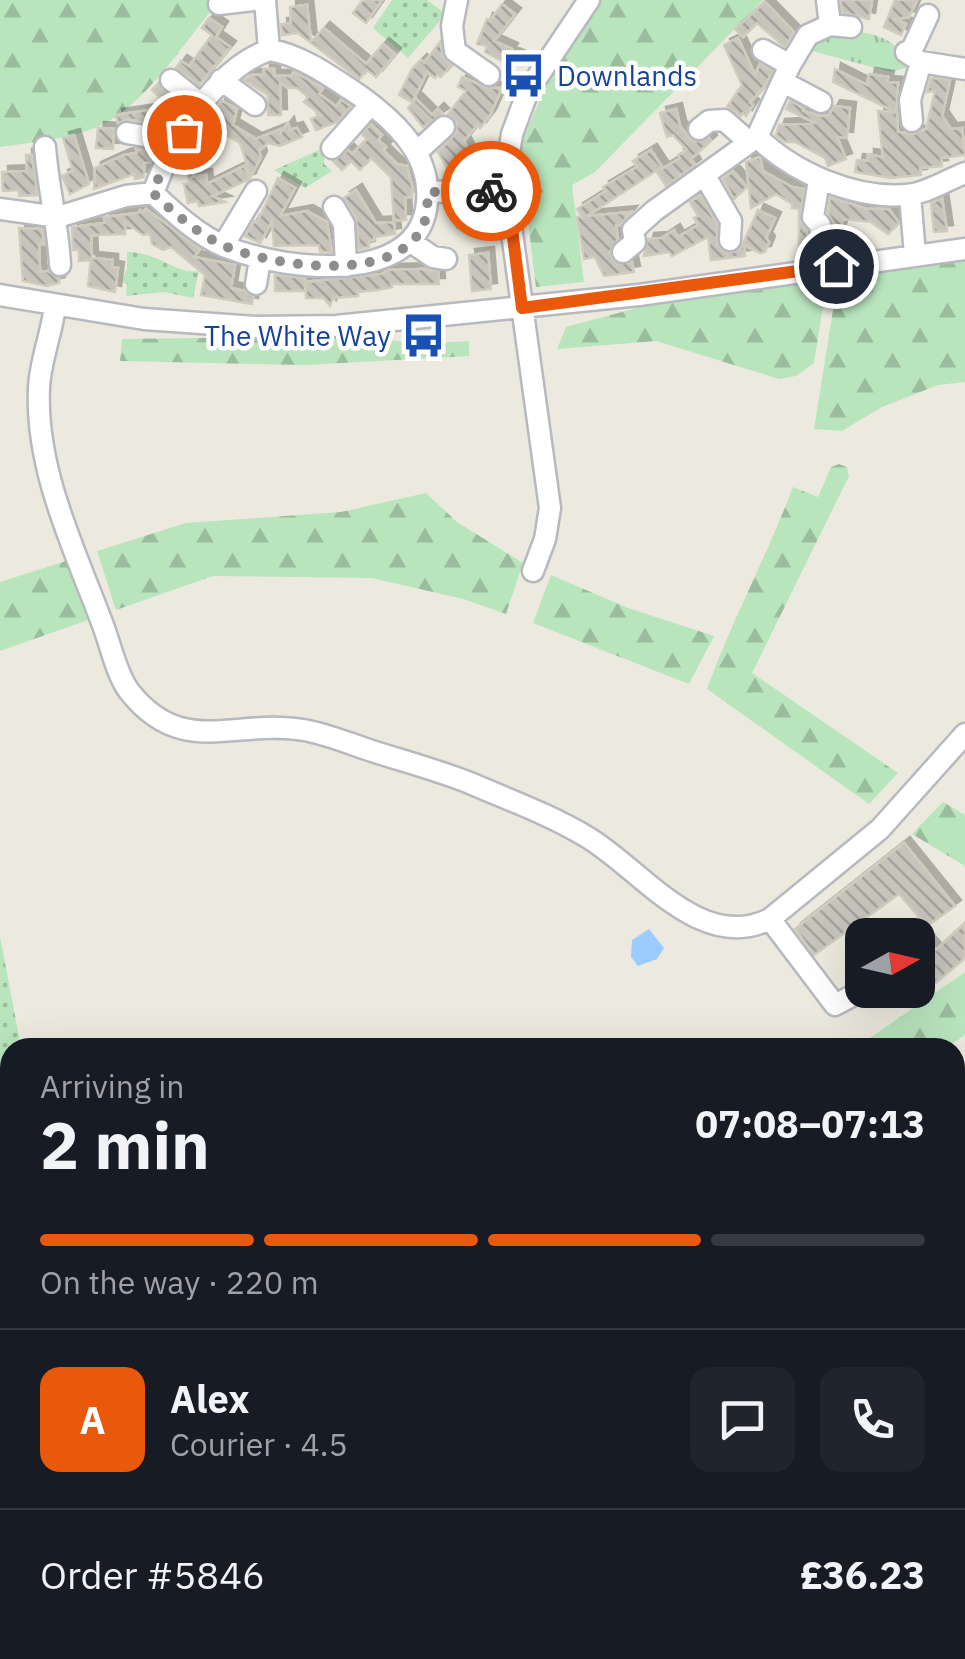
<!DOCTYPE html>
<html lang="en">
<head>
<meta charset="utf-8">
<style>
  :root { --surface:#171b24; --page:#20242c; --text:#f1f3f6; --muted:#9ea1a6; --line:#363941; --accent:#ea580c }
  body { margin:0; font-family:"IBM Plex Sans",sans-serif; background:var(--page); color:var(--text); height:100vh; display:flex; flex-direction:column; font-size:38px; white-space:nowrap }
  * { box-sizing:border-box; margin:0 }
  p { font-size:32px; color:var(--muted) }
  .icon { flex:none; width:55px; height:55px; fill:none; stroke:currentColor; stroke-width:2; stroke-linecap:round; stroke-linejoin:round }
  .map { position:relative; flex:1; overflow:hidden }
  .panel { position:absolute; left:0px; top:1038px; width:965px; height:622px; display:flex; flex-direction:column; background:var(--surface); border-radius:30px 30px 0 0; box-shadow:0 10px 40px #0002 }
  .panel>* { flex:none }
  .needle { width:65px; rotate:82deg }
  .fabs { position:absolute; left:845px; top:918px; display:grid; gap:20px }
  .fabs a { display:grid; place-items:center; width:90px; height:90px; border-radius:20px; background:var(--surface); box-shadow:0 10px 40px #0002; font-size:50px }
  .pin { position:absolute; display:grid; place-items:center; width:85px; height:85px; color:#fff; margin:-42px; border:5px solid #fff; border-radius:50%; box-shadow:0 2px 10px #0007 }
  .courier { position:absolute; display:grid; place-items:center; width:100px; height:100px; margin:-50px; border:8px solid #ea580c; border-radius:50%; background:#fff; color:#222; box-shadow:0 2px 12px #0007 }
  .head em { font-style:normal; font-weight:800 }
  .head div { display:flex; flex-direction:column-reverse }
  .head { display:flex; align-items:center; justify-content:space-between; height:170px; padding:0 40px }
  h1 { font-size:65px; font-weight:800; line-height:75px }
  .bar { display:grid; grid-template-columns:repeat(4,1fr); gap:15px 10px; align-content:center; height:120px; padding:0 40px }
  .bar i { height:12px; border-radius:8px; background:var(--line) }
  .bar .selected { background:var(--accent) }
  .bar p { grid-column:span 4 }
  .line { display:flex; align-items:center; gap:25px; padding:0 40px; border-top:2px solid var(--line) }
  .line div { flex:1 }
  .round { display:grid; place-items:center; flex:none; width:105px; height:105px; border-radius:20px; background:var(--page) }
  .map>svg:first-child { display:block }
  .grass { fill:url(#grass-dots) }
  .forest { fill:url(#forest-firs) }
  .park { fill:url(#park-tufts) }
  .water { fill:#9bcbff }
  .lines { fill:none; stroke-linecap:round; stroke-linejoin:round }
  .stream { stroke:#9bcbff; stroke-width:4 }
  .building { fill:url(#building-back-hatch); stroke:#d0ccbd; stroke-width:2.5; filter:url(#shadow) }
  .minor-casing { stroke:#b7b9bf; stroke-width:25 }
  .minor { stroke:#fff; stroke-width:20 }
  .done { stroke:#8c8d8d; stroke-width:10; stroke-dasharray:0 18 }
  .route { stroke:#ea580c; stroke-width:12 }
  .labels { text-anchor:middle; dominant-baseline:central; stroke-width:9; stroke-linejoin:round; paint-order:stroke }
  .transit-label { font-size:28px; fill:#164399; stroke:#fff; text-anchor:start }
</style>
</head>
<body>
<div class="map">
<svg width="965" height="1659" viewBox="0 0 965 1659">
  <defs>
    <pattern id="grass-dots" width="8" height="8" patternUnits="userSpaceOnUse" patternTransform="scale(2.5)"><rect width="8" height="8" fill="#b9e5bd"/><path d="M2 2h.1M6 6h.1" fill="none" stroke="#99bd9d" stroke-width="1.8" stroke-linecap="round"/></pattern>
    <pattern id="forest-firs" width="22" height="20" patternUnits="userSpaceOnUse" patternTransform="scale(2.5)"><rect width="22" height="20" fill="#b9e5bd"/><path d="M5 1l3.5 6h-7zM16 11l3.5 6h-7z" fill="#99bd9d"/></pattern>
    <pattern id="park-tufts" width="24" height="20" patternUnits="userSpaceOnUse" patternTransform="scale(2.5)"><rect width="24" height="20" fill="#b9e5bd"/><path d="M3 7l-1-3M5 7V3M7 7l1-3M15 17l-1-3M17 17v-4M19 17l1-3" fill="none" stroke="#99bd9d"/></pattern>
    <pattern id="building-back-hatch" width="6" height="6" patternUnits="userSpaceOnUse" patternTransform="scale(2.5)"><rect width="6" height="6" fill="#c7c4bc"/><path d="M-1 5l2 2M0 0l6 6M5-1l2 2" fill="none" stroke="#a4a29c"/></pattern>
    <filter id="shadow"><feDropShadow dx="6" dy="-6" stdDeviation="0" flood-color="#0004"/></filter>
  </defs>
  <rect width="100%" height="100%" fill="#eceade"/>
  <!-- grass -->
  <path class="grass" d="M392 0H427L446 14 408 58 373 28Z
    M324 148V164L332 171 305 188 274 170Z
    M127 252C157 251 176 275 199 271L193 298 164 292 126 296 127 284 122 281 127 268Z
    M0 936 21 1047 10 1048V1135L0 1133Z
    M0 1139 10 1141V1367L0 1365Z
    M0 1380 10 1382V1650H264L230 1659H0Z"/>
  <!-- forest -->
  <path class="forest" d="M0 0H220C188 37 155 91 114 118 82 139 37 141 0 147Z
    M601 0H763L595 172 572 185 584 282 536 287 519 148 557 60Z
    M965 259V382L938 385 882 407 842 431 814 429 837 285 844 276Z
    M821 280 826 287 814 363 796 376 779 379 656 341 557 349 566 327 644 306Z
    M352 336 422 344 469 341V356L305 365 120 361 122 339Z
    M839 464 847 467 849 476 752 673 898 773 869 804 707 689C732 620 767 556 793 487L818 497 831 467Z
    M426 493 457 522 523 563 506 614 463 599 372 578 213 576 116 610 97 551 186 523 341 512Z
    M66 561 88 620 0 651V582Z
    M551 575 628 608 714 636 689 684 533 623Z
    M943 802 965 815V866L912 834Z
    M965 972V1035L947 1047H857Z"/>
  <!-- park -->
  <path class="park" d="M833 30C867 32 894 33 911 66L891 72 808 50Z"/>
  <!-- water -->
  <path class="water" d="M649 929 664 948 657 959 638 966 631 957 632 940Z"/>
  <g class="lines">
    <!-- stream -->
    <path class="stream" d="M269 1659 273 1650"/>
  </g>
  <!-- building -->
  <path class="building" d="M363 0H382L366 23 353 13Z
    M841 0H872L869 19 842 12Z
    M895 0H917L909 17 895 19 906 24 901 35 884 27Z
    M765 2 794 32 785 47 757 23 743 37 735 29Z
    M502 4 515 14 494 41 512 49 510 53 518 56 513 67 485 52 487 46 477 44 487 19 490 21Z
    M307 5 311 42 324 28 366 64 383 44 395 54 376 77 367 70 359 79 298 33 282 35 281 24 291 23 290 7Z
    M209 18 222 27 216 37 230 47 199 85 176 68 181 61 189 66 212 35 202 28Z
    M738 38 755 75 760 64 772 71 766 84 750 103 753 105 746 116 743 113 741 116 727 107 742 85 724 45Z
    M440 42 443 57 451 65 441 77 437 75 435 78 427 72 412 102 399 95 412 69 421 60 424 63Z
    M264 69H274V76H291L294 72 323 88 319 94 336 106 341 100 351 106 337 122 316 130 311 119 321 115 304 102 308 97 297 88H288L280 82 281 115H268V95L244 80 252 75H264Z
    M835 69 867 85 869 74 888 77 887 82 898 83 896 112 833 82Z
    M462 77 487 88H502L490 115 480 128 477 125 464 141 469 151 461 155 469 171 457 177 455 173 451 175 438 152 457 132V123L448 114 466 91 458 87Z
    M931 78 950 80 942 116 951 129 962 128 965 155 941 158 942 166 920 168 921 175 891 178 855 172 857 160 868 161V155L883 157 878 111 897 113 898 132 914 134 926 129 935 91 927 92Z
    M158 84 172 99 174 120 163 121 164 126 129 119 118 123 116 115 170 107 152 90Z
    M416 99 432 115 438 109 443 114 423 127 408 108Z
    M222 101 237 109 233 125 256 139 281 129V132L288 123 290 130 297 128 302 137 280 146 268 143 259 151 261 157 251 176 240 143 221 132 192 177 206 175 207 184 244 166 250 179 212 196 225 202 199 206 198 201 188 203 184 184 190 183 184 162Z
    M790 101 804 108 803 111 821 116 829 115 834 106 850 108 847 138 837 137 846 159 828 166 825 158 795 142H785L776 135 779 125 816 123 786 109Z
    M676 109 680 126 689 138 695 142 709 138 711 141 691 159 695 165 666 186 657 172 680 158 678 155 687 150 673 135 667 137 660 113Z
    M371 124 382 135 378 140 386 147 383 150 397 164 407 166 413 190 412 197H405L406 220H394L391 177 371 158 360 170 351 161 342 170 333 161 348 150 352 154 367 139 362 134Z
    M98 128 114 129 113 149 96 148Z
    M74 135 89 184 70 194 62 176 73 171 63 138Z
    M136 149 149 151 151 162 144 163V177L135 179 134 174 94 189 95 168 124 155 137 153Z
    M651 150 662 167 587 216 631 212 620 225H616L618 239 609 253 617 264 632 262 634 272 604 276 595 257 584 259 577 217 582 216 577 209 606 191 603 187 637 167 633 161Z
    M26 155H32L37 195 19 196V190L3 191 2 172 27 171Z
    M760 157 763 171 792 187 804 189 800 220 807 231 808 247 799 248V209L792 208V204L776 194 751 208 746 162Z
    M733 171 747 187 734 199 723 179Z
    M278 178 295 188 280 216 307 211 327 222 332 252H320L319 245 274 246 272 221 260 243 245 236 254 221 257 223Z
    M356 190 376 223 394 222 395 234 374 237V240L369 241V247L359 249 356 218 344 198Z
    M700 195 717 224V245L728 254 741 248 758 210 775 218 766 238 769 242 765 252 760 253 744 245 745 256 711 260 708 237 672 256 669 252 644 256 648 239 662 238 674 230 678 237 698 225 694 218 698 216 690 202Z
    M830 197 867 209H889L899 223 888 234 871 222 843 219 838 237 835 236 833 223 828 213Z
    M942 198 947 231 934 232 931 203Z
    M467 208 468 214 488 216 489 227 457 228 456 209Z
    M146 209 200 249 194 257 235 265 231 288 244 291 253 297 252 304 201 295 205 275 171 247 163 250 152 244 150 234 143 235 125 222V234L91 235 92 258 112 260V267L118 268 115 292 88 286 91 260 79 261V250H73L72 227 105 223 104 217 138 213 140 210 143 212Z
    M19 228 42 229 44 244H39L40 272 48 271 59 278V283L47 286 23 281Z
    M488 253 491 289 472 291 469 255Z
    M426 269 438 272 439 284H391L392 287 378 290 358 292V296L333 298 330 306 324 298H306V282L382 274 388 270Z
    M275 275 305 278V291H275Z
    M904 843 955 906 927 926 899 894 814 955 795 929Z
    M965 923V958L932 986 918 969V929L936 950Z"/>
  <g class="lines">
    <defs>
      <path id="minor" d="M265 0 269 50
        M457 0 452 26 455 51 489 75
        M827 0 830 25
        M219 4 253 0
        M269 50C301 54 336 80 363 98 393 120 424 149 427 187 435 289 288 272 226 247 199 236 174 213 153 193 172 141 215 69 269 50Z
        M763 50 790 65
        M906 52 921 62 965 69
        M910 54 928 15
        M171 80 202 105
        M221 80 255 105
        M785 83 821 102
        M912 121 910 100 921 62
        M699 129 709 121 724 120 748 141
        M127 133 178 142
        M757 137C794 173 854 199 906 195 925 194 947 180 965 173
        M45 147C48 187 58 224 60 265
        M332 148 371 104
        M418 151 444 127
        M705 176 731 221 730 240
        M819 180 813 217 820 225 822 245
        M428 192 507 190
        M910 195 915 255
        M334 207 344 224 346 266
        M0 209 58 217 126 196 153 193
        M411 242 433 257 446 259
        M223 246 256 191
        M623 252 635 242 633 230 654 211 757 137 790 65 808 35 830 25 851 27
        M256 284 260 259
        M0 295 144 319 257 327 336 326 639 295 965 249
        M55 306C52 333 40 361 39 388 35 471 76 552 104 628 111 647 117 675 129 691 182 759 236 718 304 730 326 734 348 743 369 750 403 761 437 770 470 783 509 800 551 815 587 837 640 868 700 954 770 919L880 829 965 734
        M533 571 545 539 550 508 511 226 507 166 512 134 528 91 589 0
        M770 919 835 1005 863 990"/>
    </defs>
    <!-- minor casing -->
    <use href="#minor" class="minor-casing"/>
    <!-- minor -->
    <use href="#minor" class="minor"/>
  </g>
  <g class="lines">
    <!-- done -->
    <path class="done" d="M184 132 163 166 153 193C174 213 200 236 227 247 275 266 389 284 421 230 428 218 427 205 428 192L491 191"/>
    <!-- route -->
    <path class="route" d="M491 191 507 190 522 308 836 266"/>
  </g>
  <!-- icons -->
  <defs>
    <symbol id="bus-bare" viewBox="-9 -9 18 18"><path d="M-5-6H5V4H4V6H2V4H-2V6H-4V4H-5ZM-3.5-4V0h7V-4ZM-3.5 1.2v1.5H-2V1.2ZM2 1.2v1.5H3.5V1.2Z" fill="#1a4fb4" stroke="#fff" stroke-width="2.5" paint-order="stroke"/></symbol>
  </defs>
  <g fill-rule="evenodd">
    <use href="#bus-bare" x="492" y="44" width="63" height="63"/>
    <use href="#bus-bare" x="392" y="304" width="63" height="63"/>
  </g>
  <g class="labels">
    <!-- transit labels -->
    <g class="transit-label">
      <text x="557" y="75">Downlands</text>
      <text x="391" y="335" text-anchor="end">The White Way</text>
    </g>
  </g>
</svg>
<div class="fabs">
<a><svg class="needle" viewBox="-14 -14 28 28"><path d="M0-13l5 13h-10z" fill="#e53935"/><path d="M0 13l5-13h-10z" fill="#9ea1a6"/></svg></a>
</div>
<div class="pin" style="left:184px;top:132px;background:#ea580c"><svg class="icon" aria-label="bag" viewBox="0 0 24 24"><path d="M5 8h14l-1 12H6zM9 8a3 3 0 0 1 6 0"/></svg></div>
<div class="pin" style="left:836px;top:266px;background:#1f2937"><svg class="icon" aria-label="home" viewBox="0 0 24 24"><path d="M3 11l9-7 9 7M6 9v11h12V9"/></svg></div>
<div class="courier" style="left:491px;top:191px"><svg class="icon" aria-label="bike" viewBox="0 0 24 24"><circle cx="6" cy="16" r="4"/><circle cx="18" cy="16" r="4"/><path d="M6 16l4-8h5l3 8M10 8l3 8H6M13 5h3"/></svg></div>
<section class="panel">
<div class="head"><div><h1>2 min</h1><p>Arriving in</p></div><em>07:08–07:13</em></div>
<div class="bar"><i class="selected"></i><i class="selected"></i><i class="selected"></i><i></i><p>On the way · 220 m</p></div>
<div class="line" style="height:180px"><b class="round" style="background:var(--accent);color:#fff">A</b><div><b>Alex</b><p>Courier · 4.5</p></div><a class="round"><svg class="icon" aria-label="chat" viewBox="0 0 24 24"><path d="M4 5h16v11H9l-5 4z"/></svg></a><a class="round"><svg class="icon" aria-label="phone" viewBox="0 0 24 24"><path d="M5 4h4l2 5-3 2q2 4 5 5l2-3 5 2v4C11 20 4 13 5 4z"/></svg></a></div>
<div class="line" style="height:130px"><div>Order #5846</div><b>£36.23</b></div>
</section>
</div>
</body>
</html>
